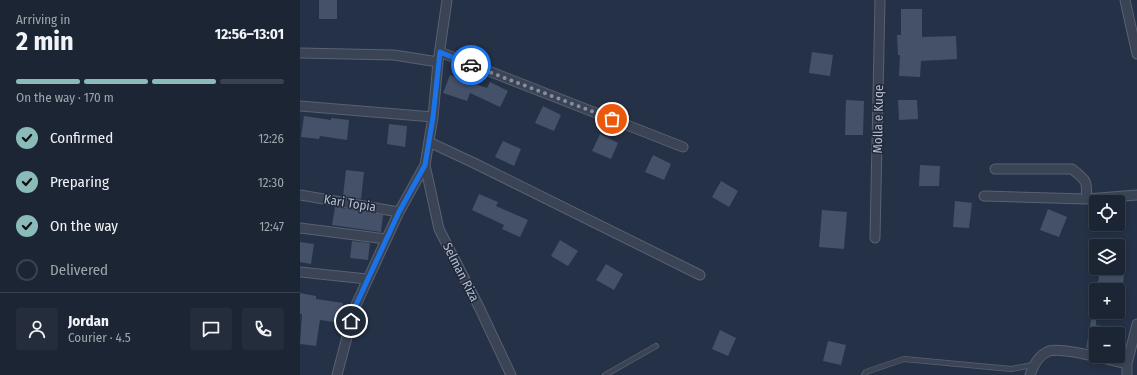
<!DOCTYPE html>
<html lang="en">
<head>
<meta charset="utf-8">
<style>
  :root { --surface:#1c2534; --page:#252d3c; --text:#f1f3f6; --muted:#a0a5ac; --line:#3a424f; --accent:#8bbbb9 }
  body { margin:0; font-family:"Fira Sans Condensed",sans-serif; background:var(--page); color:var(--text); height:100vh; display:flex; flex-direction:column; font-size:15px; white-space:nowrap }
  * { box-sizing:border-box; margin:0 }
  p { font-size:13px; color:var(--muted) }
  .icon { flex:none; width:22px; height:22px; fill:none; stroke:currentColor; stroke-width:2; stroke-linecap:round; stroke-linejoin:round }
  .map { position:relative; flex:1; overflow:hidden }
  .drawer { display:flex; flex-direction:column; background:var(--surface); width:300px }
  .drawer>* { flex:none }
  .controls { position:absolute; left:789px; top:195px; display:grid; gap:8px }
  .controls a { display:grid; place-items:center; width:36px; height:36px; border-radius:4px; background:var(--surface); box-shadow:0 2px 6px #0003,0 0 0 1px var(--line); font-size:20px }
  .pin { position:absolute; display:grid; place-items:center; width:34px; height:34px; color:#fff; margin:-17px; border:2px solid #fff; border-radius:50%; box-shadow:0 1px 4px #0007 }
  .courier { position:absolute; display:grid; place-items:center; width:40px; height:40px; margin:-20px; border:3px solid #1a73e8; border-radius:50%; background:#fff; color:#222; box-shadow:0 1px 5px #0007 }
  .summary em { font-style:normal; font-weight:700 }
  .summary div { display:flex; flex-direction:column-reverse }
  .summary { display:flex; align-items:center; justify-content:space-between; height:68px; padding:0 16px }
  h1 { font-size:26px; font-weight:700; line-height:30px }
  .bar { display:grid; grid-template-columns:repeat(4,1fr); gap:6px 4px; align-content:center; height:48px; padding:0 16px }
  .bar i { height:5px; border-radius:3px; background:var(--line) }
  .bar .on { background:var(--accent) }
  .bar p { grid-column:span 4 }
  .line { display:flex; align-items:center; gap:10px; padding:0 16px; border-top:1px solid var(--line) }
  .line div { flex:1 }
  .round { display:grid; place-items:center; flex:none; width:42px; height:42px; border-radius:4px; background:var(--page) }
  ol { padding:0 16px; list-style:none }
  li { display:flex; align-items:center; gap:12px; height:44px }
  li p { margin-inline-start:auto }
  li .icon { padding:4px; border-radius:50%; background:var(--accent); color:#111; stroke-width:4 }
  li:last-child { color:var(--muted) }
  li i { width:22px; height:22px; border:2px solid var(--line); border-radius:50% }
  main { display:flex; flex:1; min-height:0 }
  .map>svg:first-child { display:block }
  .building { fill:#445168 }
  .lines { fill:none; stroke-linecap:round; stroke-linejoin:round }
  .service-casing { stroke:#596172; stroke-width:6 }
  .minor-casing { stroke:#596172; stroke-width:11 }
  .service { stroke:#3a4455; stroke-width:4.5 }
  .minor { stroke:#3a4455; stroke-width:9 }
  .done { stroke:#858d9e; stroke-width:4; stroke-dasharray:0 7.2 }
  .route { stroke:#1a73e8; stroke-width:5 }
  .labels { text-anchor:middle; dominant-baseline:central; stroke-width:3; stroke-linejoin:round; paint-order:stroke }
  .street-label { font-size:13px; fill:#b8bfce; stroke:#1e283a }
</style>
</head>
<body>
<main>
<section class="drawer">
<div class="summary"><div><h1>2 min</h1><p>Arriving in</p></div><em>12:56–13:01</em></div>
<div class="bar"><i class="on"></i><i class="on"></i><i class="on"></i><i></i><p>On the way · 170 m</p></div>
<ol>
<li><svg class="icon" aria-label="check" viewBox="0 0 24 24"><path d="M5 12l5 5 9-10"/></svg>Confirmed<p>12:26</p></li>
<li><svg class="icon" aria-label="check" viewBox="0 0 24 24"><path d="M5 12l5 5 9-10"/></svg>Preparing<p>12:30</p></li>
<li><svg class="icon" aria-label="check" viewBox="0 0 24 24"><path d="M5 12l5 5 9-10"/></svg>On the way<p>12:47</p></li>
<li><i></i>Delivered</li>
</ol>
<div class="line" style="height:72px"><a class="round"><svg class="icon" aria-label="person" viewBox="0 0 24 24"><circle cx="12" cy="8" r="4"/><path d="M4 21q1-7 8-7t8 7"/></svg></a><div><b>Jordan</b><p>Courier · 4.5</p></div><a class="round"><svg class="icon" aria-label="chat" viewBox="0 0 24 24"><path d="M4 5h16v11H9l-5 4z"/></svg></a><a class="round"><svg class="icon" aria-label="phone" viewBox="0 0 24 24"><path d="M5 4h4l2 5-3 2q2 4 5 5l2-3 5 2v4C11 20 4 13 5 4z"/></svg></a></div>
</section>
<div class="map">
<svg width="837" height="375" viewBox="0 0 837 375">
  <rect width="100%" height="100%" fill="#253146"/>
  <!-- building -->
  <path class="building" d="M19 0H37V19H19Z
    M601 9H622V37L656 36 657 59 621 61 620 77 599 76 600 55H598L597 35H601Z
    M512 52 533 55 530 76 509 73Z
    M150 75 187 88 190 82 208 91 200 107 170 93 167 101 143 93Z
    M546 100 564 101 563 135H545Z
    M598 100H617L618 119 599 120Z
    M243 106 261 115 254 131 235 123Z
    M4 116 31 120V118L49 120 47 140 20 136 19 139 1 137Z
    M89 124 107 126 105 147 87 144Z
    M300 134 318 143 311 159 292 151Z
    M203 141 221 149 214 166 195 157Z
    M353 155 371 164 364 180 345 172Z
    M620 165 640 166 639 186H619Z
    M46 170 64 172 61 199 43 196Z
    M421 181 438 191 429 207 412 197Z
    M179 194 198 202 196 206 228 220 220 237 202 229 204 225 172 210Z
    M655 201 672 203 669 228 653 227Z
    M35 207 83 215 81 232 32 225Z
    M748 209 767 217 759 237 740 230Z
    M522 210 547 212 544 249 519 247Z
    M260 240 278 251 268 266 251 256Z
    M52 241 70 243 68 260 50 258Z
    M0 242 14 244 11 264 0 262Z
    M306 264 323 274 314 290 296 280Z
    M800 268H825L822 290H797Z
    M0 293 16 296V299L43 303 40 323 20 320 16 346 0 344 2 314H0Z
    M791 320H796V325L818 329 817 334H796V350L786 348Z
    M420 330 436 338 428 356 412 349Z
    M528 341 546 345 541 365 523 361Z"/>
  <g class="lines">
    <defs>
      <path id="service" d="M305 375 356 346
        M564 375 566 372 604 359 711 369 733 365"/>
      <path id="minor" d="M825 0 837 54
        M140 52 383 147
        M0 53 94 55 138 62
        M0 106 133 117
        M129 142 174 163 400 275
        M125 165 139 229 179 307 211 375
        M695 169H772C786 180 788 181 786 199
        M0 195 99 212
        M684 196 786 199 837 195
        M0 228 86 239
        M575 238 580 0
        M0 272 67 279
        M37 375 55 307 99 212 125 165 133 117 138 62 147 0
        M730 375C733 366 739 355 749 351 763 347 810 360 827 364
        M827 375V364L837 324"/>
    </defs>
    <!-- service casing -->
    <use href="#service" class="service-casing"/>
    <!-- minor casing -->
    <use href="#minor" class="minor-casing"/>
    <!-- service -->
    <use href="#service" class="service"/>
    <!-- minor -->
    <use href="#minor" class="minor"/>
  </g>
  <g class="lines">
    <!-- done -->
    <path class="done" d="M171 65 312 119"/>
    <!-- route -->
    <path class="route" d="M51 321 55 307 99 212 125 165 133 117 140 52 171 65"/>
  </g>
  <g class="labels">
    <!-- street labels -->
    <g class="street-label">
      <text transform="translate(578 119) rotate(-89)">Molla e Kuqe</text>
      <text transform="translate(50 203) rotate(9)">Kari Topia</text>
      <text transform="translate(161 272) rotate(63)">Selman Riza</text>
    </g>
  </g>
</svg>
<div class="controls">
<a><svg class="icon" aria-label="locate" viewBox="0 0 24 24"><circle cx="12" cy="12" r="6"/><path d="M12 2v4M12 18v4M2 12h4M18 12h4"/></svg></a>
<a><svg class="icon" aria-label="layers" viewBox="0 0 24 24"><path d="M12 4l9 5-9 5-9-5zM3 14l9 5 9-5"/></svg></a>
<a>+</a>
<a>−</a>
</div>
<div class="pin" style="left:312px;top:119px;background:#ea580c"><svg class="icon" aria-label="bag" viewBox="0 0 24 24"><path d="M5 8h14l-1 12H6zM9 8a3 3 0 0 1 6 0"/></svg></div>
<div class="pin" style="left:51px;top:321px;background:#1f2937"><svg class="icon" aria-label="home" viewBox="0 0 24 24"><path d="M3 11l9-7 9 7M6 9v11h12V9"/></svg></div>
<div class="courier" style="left:171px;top:65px"><svg class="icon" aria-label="car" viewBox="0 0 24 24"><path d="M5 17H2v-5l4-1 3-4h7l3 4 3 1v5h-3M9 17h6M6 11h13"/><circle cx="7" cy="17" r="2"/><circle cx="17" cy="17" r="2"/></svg></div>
</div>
</main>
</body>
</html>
